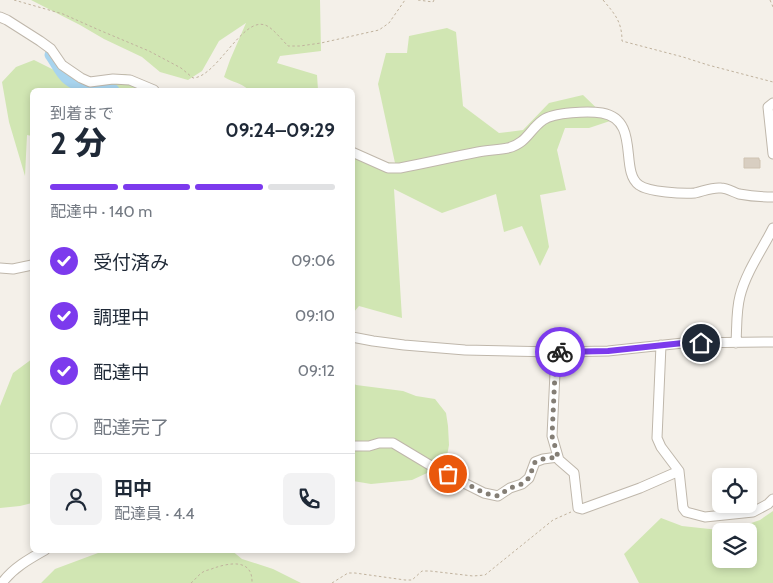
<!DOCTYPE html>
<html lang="ja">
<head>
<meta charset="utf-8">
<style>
  :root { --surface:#fff; --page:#f2f2f3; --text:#1f2937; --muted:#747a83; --line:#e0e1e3; --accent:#7c3aed }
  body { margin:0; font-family:Cabin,"Noto Sans JP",sans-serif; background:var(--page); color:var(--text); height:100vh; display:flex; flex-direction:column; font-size:19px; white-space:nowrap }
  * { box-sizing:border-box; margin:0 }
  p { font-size:16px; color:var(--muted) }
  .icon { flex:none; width:28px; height:28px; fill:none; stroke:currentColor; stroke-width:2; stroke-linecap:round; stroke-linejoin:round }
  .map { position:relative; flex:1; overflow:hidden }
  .sheet { position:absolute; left:30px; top:88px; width:325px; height:465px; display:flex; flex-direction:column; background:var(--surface); border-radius:8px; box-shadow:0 2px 8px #0003 }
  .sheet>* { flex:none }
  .tools { position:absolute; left:712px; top:468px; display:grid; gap:10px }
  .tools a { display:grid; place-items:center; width:45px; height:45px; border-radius:8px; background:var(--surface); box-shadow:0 2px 8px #0003; font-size:25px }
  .pin { position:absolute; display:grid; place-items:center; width:42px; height:42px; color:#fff; margin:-21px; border:2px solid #fff; border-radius:50%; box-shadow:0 1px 5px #0007 }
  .courier { position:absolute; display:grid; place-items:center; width:50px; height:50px; margin:-25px; border:4px solid #7c3aed; border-radius:50%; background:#fff; color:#222; box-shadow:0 1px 6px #0007 }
  .headline em { font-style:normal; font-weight:800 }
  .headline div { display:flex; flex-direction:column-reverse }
  .headline { display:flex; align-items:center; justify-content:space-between; height:85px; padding:0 20px }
  h1 { font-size:32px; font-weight:800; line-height:38px }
  .bar { display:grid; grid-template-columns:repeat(4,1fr); gap:8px 5px; align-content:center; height:60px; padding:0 20px }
  .bar i { height:6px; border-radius:4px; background:var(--line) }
  .bar .current { background:var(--accent) }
  .bar p { grid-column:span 4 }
  .line { display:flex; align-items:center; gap:12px; padding:0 20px; border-top:1px solid var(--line) }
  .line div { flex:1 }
  .round { display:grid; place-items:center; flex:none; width:52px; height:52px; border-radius:8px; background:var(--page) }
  ol { padding:0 20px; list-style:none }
  li { display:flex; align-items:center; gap:15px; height:55px }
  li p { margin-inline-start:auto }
  li .icon { padding:5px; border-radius:50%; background:var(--accent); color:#fff; stroke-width:4 }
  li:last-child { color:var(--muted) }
  li i { width:28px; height:28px; border:2px solid var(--line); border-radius:50% }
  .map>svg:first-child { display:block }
  .green { fill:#d1e6b3; fill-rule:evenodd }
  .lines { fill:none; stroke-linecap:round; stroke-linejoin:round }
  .river { stroke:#a8d4ee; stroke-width:11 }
  .building { fill:#d8cec1; stroke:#cfc3b2 }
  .minor-casing { stroke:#bfb7ab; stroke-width:11 }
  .path { stroke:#c0b29d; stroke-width:1; stroke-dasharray:2.5 2.5; stroke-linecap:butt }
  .minor { stroke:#fff; stroke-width:9 }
  .done { stroke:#847e75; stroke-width:5; stroke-dasharray:0 9 }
  .route { stroke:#7c3aed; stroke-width:6 }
</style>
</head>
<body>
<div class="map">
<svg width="773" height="583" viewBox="0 0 773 583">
  <rect width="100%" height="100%" fill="#f4f0e9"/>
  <!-- green -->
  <path class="green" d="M31 0H320L321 51 280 56 277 63 317 75 318 90H249C240 82 234 83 224 77L230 60 246 23 219 41 202 71 188 80 160 72 142 57 104 39 80 25Z
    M447 28 456 32 463 106 499 133 523 130 549 103 583 95 610 121 589 128H565L557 150 566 190 540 195 549 247 540 266 522 226 504 232 496 194 442 213 394 189 402 318 359 306 353 313V157L355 159 395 163 378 84 386 53H407L409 36Z
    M34 60 52 69 94 84 125 74 162 90H32V136L27 135 25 176 9 122 2 82 16 67Z
    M32 359V503L20 506 0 508V406L13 373Z
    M352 382 356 385 403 391 416 396 435 399 446 413 448 426 449 445 447 456 440 467 412 480 371 484 353 481Z
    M773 511V583H639L624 554 661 518 682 526 728 531 760 520ZM721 531H749V559H721Z
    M106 550H231L242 559 273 569 301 583H41L55 569Z"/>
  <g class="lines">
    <!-- river -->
    <path class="river" d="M50 55C56 63 60 73 67 79 79 90 99 89 114 90"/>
  </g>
  <!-- building -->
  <path class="building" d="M744 158H759V160H760V168H744Z"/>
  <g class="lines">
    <defs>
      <path id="minor" d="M0 17 7 20 40 41 51 49 62 65 81 78 90 82 113 79 130 80 154 90
        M773 103 768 107 773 154
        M352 152 388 168H400C426 163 452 157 478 152 488 150 498 150 508 148 527 143 529 130 543 120 554 112 589 111 602 113 641 120 619 171 639 185 648 192 683 194 695 193 704 191 712 187 721 188 727 188 733 192 739 194 750 196 762 197 773 197
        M0 268 13 269 32 265
        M352 337 373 341 404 345 465 350 556 352 608 351 683 343 773 342
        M736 343C737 327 736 311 740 296 746 272 762 250 773 228
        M661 345 657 438 661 447 679 471 683 508 686 512 705 517 753 512 768 504 773 499
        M556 352 552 436 559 460 574 473 578 508 582 509 640 488 679 471
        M352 446H369L379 443H393L438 470 484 493 498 496 510 488 522 484 529 478 535 462 543 459 558 457
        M2 583C13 568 29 559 45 550"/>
    </defs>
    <!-- minor casing -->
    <use href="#minor" class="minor-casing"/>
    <!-- path -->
    <path class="path" d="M14 0 63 14 99 30 149 51 181 68 193 78C217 77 242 17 265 25 272 27 282 40 288 46H300L321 43 379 30 389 23 405 0
      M418 0 433 2 434 0
      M603 0C615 14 622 22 622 41L683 57 708 65 773 82
      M770 0 773 7
      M191 583C195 580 198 575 203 572 206 570 210 570 214 568 229 563 253 558 252 583
      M332 583 348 573H355L405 580H412L422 571H430L473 576 485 575 553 520 571 512"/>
    <!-- minor -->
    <use href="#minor" class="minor"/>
  </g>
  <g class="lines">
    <!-- done -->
    <path class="done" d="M448 474 484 493 498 496 510 488 522 484 529 478 535 462 543 459 558 457 552 436 556 352H560"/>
    <!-- route -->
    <path class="route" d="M560 352 608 351 683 343H701"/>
  </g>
</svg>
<div class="tools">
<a><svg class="icon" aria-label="locate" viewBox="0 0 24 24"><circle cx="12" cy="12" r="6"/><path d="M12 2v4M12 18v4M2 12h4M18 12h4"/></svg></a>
<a><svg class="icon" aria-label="layers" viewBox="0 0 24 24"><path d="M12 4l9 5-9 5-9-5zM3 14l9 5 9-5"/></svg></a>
</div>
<div class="pin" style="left:448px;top:474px;background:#ea580c"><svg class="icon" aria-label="bag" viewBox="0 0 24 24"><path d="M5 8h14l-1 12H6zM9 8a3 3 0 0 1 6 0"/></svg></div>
<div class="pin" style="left:701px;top:343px;background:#1f2937"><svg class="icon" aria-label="home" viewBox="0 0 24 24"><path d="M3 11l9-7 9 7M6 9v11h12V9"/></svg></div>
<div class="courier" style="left:560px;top:352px"><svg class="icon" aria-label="bike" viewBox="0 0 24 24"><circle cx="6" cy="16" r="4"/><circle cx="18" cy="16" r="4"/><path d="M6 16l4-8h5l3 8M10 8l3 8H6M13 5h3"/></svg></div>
<section class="sheet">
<div class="headline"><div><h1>2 分</h1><p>到着まで</p></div><em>09:24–09:29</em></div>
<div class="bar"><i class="current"></i><i class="current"></i><i class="current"></i><i></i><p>配達中 · 140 m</p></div>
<ol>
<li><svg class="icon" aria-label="check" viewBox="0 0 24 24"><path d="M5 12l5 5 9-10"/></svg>受付済み<p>09:06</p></li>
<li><svg class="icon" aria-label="check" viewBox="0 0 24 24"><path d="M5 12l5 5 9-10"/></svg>調理中<p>09:10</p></li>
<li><svg class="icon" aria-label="check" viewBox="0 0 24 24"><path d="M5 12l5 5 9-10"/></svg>配達中<p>09:12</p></li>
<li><i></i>配達完了</li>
</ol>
<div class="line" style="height:90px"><a class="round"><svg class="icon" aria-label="person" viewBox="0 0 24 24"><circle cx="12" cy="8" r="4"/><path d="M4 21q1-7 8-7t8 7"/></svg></a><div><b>田中</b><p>配達員 · 4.4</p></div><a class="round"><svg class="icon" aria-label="phone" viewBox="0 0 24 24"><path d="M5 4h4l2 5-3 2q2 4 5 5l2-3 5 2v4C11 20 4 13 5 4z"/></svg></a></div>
</section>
</div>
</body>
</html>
